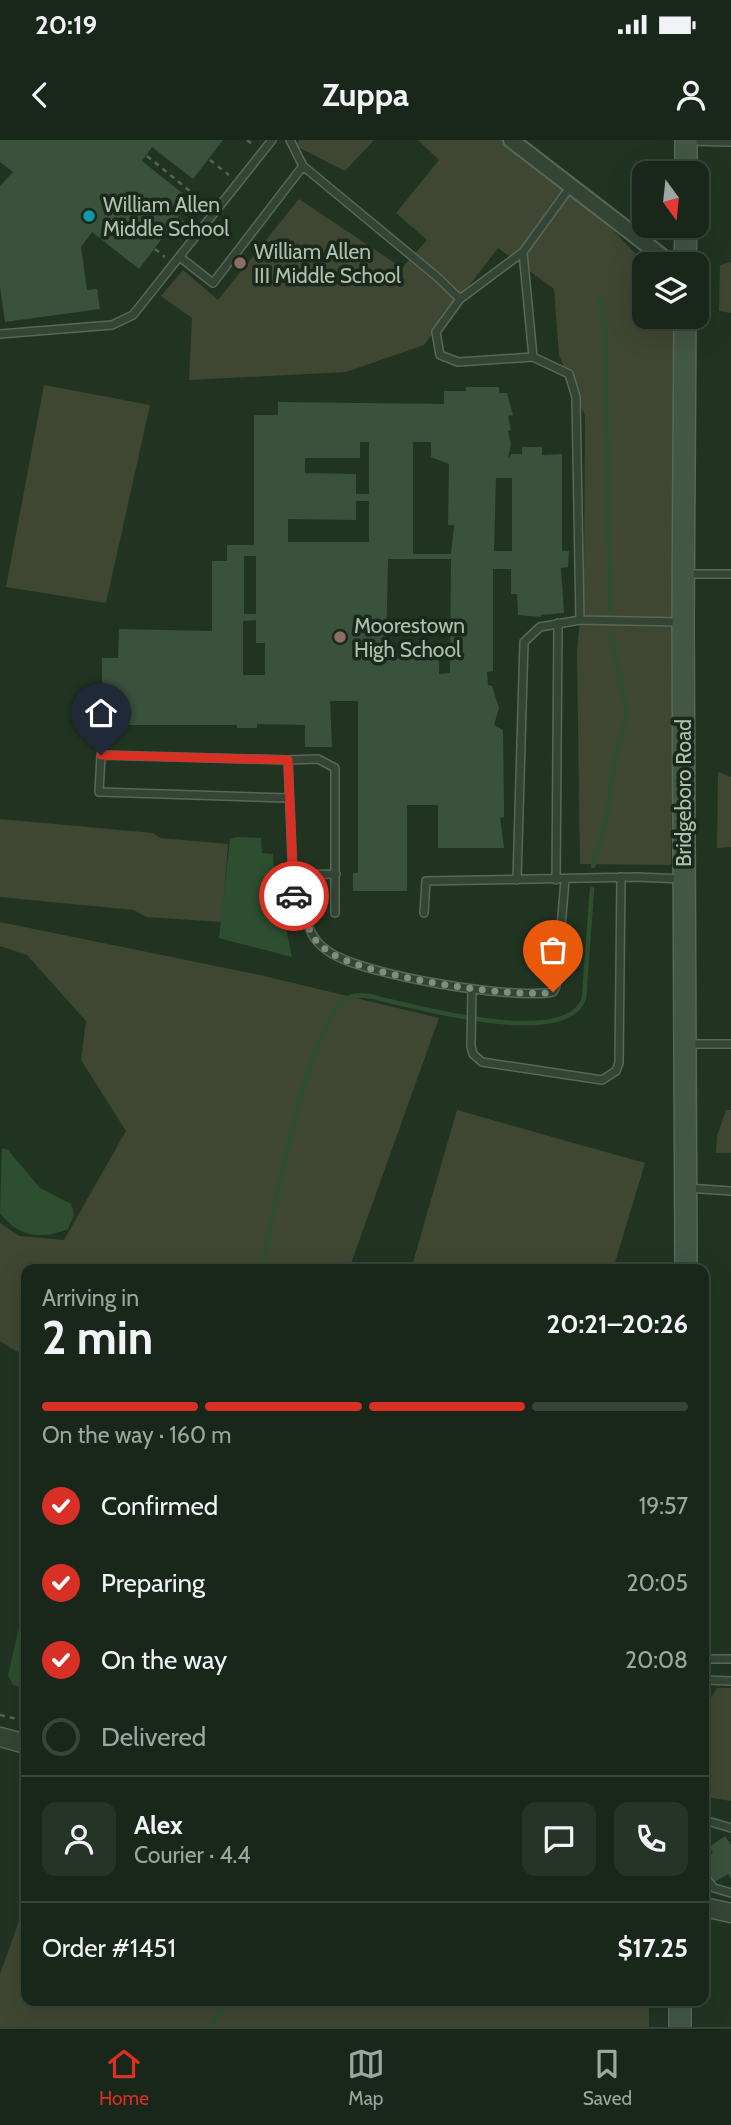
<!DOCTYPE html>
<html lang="en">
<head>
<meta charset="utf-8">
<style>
  :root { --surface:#19271a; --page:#263327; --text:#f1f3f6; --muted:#9fa5a2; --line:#374439; --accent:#d93025 }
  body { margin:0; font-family:Cabin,sans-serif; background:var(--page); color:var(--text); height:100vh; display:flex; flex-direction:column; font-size:26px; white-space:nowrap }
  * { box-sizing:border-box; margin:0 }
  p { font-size:23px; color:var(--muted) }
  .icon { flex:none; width:38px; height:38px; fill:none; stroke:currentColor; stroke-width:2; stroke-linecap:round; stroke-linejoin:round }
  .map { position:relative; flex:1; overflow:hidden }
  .sheet { position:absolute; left:21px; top:1124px; width:688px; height:742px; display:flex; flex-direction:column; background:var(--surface); border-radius:14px; box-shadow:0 7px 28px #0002,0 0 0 2px var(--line) }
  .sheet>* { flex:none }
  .needle { width:46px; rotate:165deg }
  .fabs { position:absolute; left:632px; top:21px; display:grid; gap:14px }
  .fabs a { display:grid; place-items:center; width:77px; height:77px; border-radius:14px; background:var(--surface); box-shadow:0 7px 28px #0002,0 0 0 2px var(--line); font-size:35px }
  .pin { position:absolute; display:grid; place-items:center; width:60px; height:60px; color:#fff; margin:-72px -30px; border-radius:50% 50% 50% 0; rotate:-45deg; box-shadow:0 0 7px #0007 }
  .pin .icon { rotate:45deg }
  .courier { position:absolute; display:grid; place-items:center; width:70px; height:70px; margin:-35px; border:5px solid #d93025; border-radius:50%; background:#fff; color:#222; box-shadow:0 2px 9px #0007 }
  .head em { font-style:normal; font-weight:700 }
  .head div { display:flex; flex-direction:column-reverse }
  .head { display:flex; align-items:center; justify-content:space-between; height:119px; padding:0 21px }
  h1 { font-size:46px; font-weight:700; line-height:52px }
  .bar { display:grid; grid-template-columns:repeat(4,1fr); gap:10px 7px; align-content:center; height:84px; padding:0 21px }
  .bar i { height:9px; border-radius:5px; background:var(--line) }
  .bar .current { background:var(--accent) }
  .bar p { grid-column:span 4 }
  .line { display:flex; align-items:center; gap:18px; padding:0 21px; border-top:2px solid var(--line) }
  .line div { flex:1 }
  .round { display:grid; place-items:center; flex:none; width:74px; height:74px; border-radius:14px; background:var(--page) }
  ol { padding:0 21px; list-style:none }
  li { display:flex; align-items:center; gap:21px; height:77px }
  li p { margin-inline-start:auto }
  li .icon { padding:7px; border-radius:50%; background:var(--accent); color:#fff; stroke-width:4 }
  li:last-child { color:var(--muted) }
  li i { width:38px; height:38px; border:4px solid var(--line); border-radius:50% }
  .status { display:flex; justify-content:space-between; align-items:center; height:49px; padding:0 35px; background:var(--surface); direction:ltr }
  .status svg { height:19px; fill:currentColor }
  header { display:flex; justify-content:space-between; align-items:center; height:91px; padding:0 21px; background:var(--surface); font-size:32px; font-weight:700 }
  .dock { display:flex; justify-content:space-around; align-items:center; height:98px; border-top:2px solid var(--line); background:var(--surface); font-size:19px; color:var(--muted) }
  .dock a { display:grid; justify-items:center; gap:4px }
  .dock .current { color:var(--accent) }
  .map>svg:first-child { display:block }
  .green { fill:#3f4732 }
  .water { fill:#2d4f30 }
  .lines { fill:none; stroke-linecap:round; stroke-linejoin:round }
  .stream { stroke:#2d4f30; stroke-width:4.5 }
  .building { fill:#3a513c; fill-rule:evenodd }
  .service-casing { stroke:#576859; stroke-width:10 }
  .minor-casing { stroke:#576859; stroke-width:18 }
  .tertiary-casing { stroke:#576859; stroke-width:21 }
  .secondary-casing { stroke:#576859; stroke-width:24 }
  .path { stroke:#586452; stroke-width:2.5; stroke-dasharray:5 5; stroke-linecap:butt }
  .service { stroke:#344536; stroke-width:7 }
  .minor { stroke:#344536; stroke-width:14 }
  .tertiary { stroke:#344536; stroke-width:18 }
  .secondary { stroke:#425745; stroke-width:21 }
  .done { stroke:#7d907e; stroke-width:7; stroke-dasharray:0 12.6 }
  .route { stroke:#d93025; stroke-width:9 }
  .culture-dot { fill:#0f9aa8; stroke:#1a291b; stroke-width:2.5 }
  .education-dot { fill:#8d6e63; stroke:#1a291b; stroke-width:2.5 }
  .labels { text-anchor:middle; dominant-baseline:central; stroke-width:7; stroke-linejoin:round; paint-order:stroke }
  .poi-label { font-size:21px; fill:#aec1b0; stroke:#1a291b; text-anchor:start }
  .street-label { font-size:21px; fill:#aec1b0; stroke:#1a291b }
</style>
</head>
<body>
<div class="status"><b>20:19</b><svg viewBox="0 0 49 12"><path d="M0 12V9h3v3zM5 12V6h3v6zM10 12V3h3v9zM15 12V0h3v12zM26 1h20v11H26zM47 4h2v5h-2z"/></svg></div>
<header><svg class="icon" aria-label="back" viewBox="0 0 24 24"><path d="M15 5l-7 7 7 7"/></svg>Zuppa<svg class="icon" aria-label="person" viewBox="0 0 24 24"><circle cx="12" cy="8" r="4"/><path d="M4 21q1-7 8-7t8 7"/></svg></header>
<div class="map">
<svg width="731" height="1887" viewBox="0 0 731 1887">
  <rect width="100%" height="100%" fill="#213422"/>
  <!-- green -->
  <path class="green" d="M299 0H374L345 31 296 6Z
    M418 0H515L554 29 637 115 654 124H644V177H678L671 725 580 724 577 512 584 437 585 276 559 215 554 149 498 108 424 205 346 232 189 240 192 178 161 156 183 130 218 160 299 59 402 128 427 100 396 73 439 20Z
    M731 122V173L719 171 720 125Z
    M44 245 150 265 106 463 6 447Z
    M718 632 731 637V707L717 708Z
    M0 679 153 693 160 698 228 704 222 782 146 777 134 770 0 757Z
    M0 782 260 835 439 878 349 1129H26V1217L0 1201V1083L19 1096 64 1100 126 991 81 920 86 881 27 815 0 806Z
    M457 970 645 1023 613 1129H411Z
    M726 970H731V1013H716L717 996Z
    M717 1548H731V1661L706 1657 710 1559Z
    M26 1762V1860H649V1887H0V1834Z"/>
  <!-- water -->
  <path class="water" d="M237 697 261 698 262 713 273 714 276 759 281 765 292 817 219 798 230 699Z
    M2 1008 8 1010 40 1048 71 1064 74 1075 68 1089C41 1100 18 1097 0 1073Z
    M26 1458V1548L13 1545 8 1535Z"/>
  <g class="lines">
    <!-- stream -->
    <path class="stream" d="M600 157 605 184 610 470
      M593 726 608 672 615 617 627 574 611 494
      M262 1129C273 1072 305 898 343 861 350 855 360 855 369 856 408 865 568 911 584 858L592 749
      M211 1887 217 1874 237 1860"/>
  </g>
  <!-- building -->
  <path class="building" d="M0 0H223L193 39 152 7 142 21 191 60 139 129 92 92 81 107 87 150 97 149 100 169 5 182 0 147V46L13 32 0 22Z
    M466 247H499V253H507L513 275 508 276 511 290 508 291 511 304 508 318 512 314H522V307H542V315L562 314V411H569L568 427 561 428 564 473 541 475V477L518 475 517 454H511V429H493V531L487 532 488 545 492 546 499 568 494 585 503 590 504 664V677L500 678 504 708H438V665H407V751H353V733H358V561H330L332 607H305V585L257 584V588H237V585H109V578H102V518H118L119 489 212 491V421H227V405H254V275H278V262L444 264V251H466ZM360 302H369V354H356V334L305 333V318H360ZM413 302H431V317L449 324 448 385H454L451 414H413ZM496 338H512V411H494ZM356 361H369V402H288V379L356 380ZM244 416H256V474H244ZM388 419H451L450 533 439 534V514H429L428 511 386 514ZM256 480V503H265V535H243V481Z
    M725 1696 731 1705V1739L728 1734 713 1743 704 1729V1719L713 1713 709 1707Z"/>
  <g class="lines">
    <defs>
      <path id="service" d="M290 0 303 26 436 136 460 159
        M687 1 731 2
        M571 46 523 112 460 159 436 192 440 215 458 222 533 217 569 234 576 257 580 480
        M523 112 533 217
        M181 118 213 143 303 26
        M0 194 112 185 133 175 272 0
        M687 434H731
        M288 620 318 619 335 628V773
        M288 658 99 652 101 615 288 620 294 763C312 781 305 797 331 813 365 835 511 860 553 852L556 846 565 740
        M293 735 336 734
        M517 740 524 502 540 487 580 480 680 482
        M556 740 558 483
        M424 773 426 741 637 737 683 739
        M472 850 471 906 473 914 482 922 602 940 616 931 619 923 621 737
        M689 904H731
        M687 1048 731 1051
        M704 1519H731
        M704 1540 731 1541
        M704 1680 731 1688
        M704 1736 714 1748 731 1753"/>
      <path id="minor" d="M511 0 672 124"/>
      <path id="tertiary" d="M0 1597 26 1604
        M704 1767 731 1773"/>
      <path id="secondary" d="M686 33V0
        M685 124 686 86
        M685 177 683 482 686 1129
        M680 1887V1860"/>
    </defs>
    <!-- service casing -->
    <use href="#service" class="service-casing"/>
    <!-- minor casing -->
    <use href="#minor" class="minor-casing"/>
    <!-- tertiary casing -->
    <use href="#tertiary" class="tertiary-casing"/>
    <!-- secondary casing -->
    <use href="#secondary" class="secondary-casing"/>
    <!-- path -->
    <path class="path" d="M247 0 252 4
      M147 16 207 65
      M210 20 229 35
      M179 79 190 88
      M155 109 165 117
      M0 1575 26 1581"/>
    <!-- service -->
    <use href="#service" class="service"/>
    <!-- minor -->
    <use href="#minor" class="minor"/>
    <!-- tertiary -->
    <use href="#tertiary" class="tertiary"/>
    <!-- secondary -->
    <use href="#secondary" class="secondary"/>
  </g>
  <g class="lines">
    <!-- done -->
    <path class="done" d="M294 756V763C313 781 303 796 331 813 366 836 511 859 553 852"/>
    <!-- route -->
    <path class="route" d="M101 615 288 620 294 756"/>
  </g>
  <!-- markers -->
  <circle class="culture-dot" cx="89" cy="76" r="7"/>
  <g class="education-dot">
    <circle cx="240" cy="123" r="7"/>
    <circle cx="340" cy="497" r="7"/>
  </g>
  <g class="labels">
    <!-- poi labels -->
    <g class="poi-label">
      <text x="103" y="64">William Allen<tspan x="103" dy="24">Middle School</tspan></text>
      <text x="254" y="111">William Allen<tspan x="254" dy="24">III Middle School</tspan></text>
      <text x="354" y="485">Moorestown<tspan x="354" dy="24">High School</tspan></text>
    </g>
    <!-- street labels -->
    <g class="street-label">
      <text transform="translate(683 653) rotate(-90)">Bridgeboro Road</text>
    </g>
  </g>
</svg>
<div class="fabs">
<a><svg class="needle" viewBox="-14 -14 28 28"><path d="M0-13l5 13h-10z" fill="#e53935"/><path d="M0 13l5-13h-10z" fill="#9fa5a2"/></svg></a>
<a><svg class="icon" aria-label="layers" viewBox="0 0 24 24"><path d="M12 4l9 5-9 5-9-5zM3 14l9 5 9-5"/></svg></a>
</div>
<div class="pin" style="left:553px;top:852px;background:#ea580c"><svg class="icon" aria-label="bag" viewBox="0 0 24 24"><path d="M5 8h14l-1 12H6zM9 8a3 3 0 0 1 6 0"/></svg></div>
<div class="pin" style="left:101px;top:615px;background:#1f2937"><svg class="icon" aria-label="home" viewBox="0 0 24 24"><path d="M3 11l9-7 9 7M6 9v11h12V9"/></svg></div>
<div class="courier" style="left:294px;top:756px"><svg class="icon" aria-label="car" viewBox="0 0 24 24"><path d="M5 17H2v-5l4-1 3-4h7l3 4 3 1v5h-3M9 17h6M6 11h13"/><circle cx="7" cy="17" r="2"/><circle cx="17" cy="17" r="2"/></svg></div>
<section class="sheet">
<div class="head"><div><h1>2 min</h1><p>Arriving in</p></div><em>20:21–20:26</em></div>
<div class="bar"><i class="current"></i><i class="current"></i><i class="current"></i><i></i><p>On the way · 160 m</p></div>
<ol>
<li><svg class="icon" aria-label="check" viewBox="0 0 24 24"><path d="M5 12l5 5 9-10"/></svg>Confirmed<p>19:57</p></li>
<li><svg class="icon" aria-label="check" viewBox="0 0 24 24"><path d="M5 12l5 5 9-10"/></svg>Preparing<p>20:05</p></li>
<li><svg class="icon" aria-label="check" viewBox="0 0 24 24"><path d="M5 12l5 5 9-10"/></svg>On the way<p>20:08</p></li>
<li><i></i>Delivered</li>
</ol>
<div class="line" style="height:126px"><a class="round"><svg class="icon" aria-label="person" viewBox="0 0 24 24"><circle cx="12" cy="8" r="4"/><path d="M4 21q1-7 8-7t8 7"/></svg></a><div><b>Alex</b><p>Courier · 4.4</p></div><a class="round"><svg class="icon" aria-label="chat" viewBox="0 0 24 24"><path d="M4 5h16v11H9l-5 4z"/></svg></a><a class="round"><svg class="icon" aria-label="phone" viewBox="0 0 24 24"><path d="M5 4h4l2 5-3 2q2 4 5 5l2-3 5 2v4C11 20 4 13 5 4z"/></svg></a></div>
<div class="line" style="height:91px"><div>Order #1451</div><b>$17.25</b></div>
</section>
</div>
<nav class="dock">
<a class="current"><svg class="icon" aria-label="home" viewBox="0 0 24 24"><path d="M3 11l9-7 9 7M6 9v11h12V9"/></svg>Home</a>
<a><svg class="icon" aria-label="map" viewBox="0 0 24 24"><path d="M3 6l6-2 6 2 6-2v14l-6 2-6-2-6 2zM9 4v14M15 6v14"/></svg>Map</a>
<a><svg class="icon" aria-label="saved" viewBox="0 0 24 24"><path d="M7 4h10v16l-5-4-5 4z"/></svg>Saved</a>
</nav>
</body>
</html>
